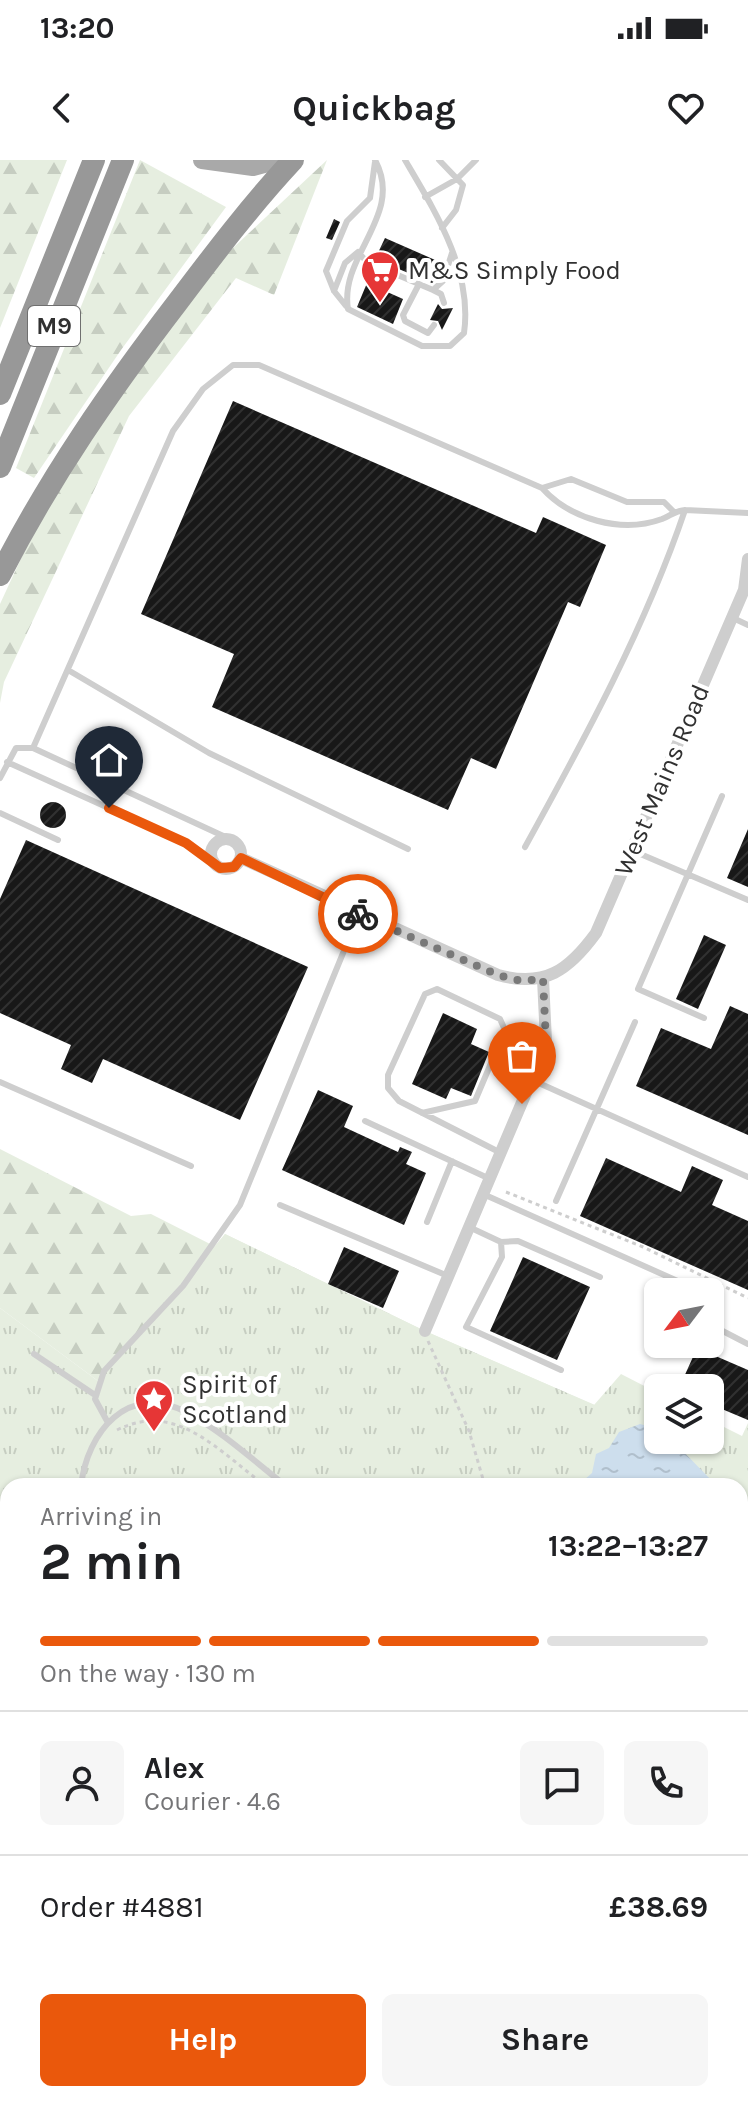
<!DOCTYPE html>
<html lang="en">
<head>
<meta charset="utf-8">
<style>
  :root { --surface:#fff; --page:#f6f6f6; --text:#202124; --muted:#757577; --line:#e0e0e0; --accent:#ea580c }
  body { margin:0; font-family:Karla,sans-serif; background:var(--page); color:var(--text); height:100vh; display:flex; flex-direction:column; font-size:30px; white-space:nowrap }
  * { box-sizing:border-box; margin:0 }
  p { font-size:26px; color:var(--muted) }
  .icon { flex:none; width:44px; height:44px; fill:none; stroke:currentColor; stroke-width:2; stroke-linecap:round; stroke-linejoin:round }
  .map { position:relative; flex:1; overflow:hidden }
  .details { position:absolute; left:0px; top:1318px; width:748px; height:624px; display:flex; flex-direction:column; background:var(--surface); border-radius:24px 24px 0 0; box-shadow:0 2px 6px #0004 }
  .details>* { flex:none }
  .needle { width:52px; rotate:238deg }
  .buttons { position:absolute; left:644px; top:1118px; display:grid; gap:16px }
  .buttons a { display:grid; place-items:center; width:80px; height:80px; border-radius:12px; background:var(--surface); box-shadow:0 2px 6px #0004; font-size:40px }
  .pin { position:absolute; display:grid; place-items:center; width:68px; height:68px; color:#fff; margin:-82px -34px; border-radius:50% 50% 50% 0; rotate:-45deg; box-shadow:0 0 8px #0007 }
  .pin .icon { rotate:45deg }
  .courier { position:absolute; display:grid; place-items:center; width:80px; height:80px; margin:-40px; border:6px solid #ea580c; border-radius:50%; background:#fff; color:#222; box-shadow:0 2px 10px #0007 }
  .head em { font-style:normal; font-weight:700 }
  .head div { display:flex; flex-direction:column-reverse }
  .head { display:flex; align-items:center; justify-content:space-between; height:136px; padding:0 40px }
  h1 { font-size:52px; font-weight:700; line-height:60px }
  .bar { display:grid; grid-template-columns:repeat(4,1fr); gap:12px 8px; align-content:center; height:96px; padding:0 40px }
  .bar i { height:10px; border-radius:6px; background:var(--line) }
  .bar .selected { background:var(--accent) }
  .bar p { grid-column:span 4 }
  .line { display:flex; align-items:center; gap:20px; padding:0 40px; border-top:2px solid var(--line) }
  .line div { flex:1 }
  .round { display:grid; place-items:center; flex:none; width:84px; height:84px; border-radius:12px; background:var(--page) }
  .action { display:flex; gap:16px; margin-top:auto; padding:16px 40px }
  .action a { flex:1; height:92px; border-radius:12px; background:var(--accent); color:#fff; font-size:32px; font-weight:700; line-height:92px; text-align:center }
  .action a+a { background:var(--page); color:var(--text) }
  .status { display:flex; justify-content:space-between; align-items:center; height:56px; padding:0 40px; background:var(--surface); direction:ltr }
  .status svg { height:22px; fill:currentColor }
  header { display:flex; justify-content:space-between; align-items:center; height:104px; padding:0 40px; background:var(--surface); font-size:36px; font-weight:700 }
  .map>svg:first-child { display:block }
  .forest { fill:url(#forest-firs) }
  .park { fill:url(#park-tufts) }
  .water { fill:url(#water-ripples) }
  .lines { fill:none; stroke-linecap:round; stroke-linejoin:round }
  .stream { stroke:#cddeed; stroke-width:4 }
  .building { fill:url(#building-hatch) }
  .path { stroke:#cecece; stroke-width:3; stroke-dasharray:4 4; stroke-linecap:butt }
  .service { stroke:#cecece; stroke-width:6 }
  .minor { stroke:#cecece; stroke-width:12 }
  .primary { stroke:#a9a9a9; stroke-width:18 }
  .motorway { stroke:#989898; stroke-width:22 }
  .done { stroke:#797979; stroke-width:8; stroke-dasharray:0 14.4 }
  .route { stroke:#ea580c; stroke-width:10 }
  .labels { text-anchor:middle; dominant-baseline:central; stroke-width:8; stroke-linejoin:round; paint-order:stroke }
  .shield { fill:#fff; stroke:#6f6f6f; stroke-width:2 }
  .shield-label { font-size:24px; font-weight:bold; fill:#313131 }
  .poi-label { font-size:26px; fill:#313131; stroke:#fff; text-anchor:start }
  .street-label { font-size:26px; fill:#313131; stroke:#fff }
</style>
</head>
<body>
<div class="status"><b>13:20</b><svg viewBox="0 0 49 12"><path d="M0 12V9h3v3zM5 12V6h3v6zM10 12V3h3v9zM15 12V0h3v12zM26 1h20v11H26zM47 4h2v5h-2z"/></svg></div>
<header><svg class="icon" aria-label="back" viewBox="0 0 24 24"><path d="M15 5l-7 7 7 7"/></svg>Quickbag<svg class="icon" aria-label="heart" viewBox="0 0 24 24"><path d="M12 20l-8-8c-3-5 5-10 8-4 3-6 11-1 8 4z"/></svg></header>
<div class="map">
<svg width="748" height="1942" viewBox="0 0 748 1942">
  <defs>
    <pattern id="forest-firs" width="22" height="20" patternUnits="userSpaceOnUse" patternTransform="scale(2)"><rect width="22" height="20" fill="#e6eee0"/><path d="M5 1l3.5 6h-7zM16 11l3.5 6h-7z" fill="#c6cdc1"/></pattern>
    <pattern id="park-tufts" width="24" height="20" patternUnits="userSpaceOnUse" patternTransform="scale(2)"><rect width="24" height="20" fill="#e6eee0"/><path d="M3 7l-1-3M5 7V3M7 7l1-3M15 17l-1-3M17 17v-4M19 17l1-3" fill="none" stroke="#c6cdc1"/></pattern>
    <pattern id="water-ripples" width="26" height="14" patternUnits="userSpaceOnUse" patternTransform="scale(2)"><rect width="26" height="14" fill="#cddeed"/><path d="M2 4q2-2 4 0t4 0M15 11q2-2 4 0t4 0" fill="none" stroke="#b0bfcc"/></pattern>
    <pattern id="building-hatch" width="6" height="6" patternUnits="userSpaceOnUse" patternTransform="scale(2)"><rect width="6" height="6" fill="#181818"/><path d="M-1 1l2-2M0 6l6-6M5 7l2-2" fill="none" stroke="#313131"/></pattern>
  </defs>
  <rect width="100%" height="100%" fill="#fff"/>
  <!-- forest -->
  <path class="forest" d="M0 0H67L0 168Z
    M140 0 226 47 121 190 34 318 16 308Z
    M327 0 274 135 236 118 129 256 4 522 0 543V444L30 379 98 262 218 102Z
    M0 989 131 1056 151 1054 216 1087 225 1074 425 1171 595 1245 334 1326 98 1221 0 1148Z"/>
  <!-- park -->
  <path class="park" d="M225 1074 425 1171 594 1245 621 1214 658 1233V1280H710V1260L742 1276 748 1263V1859L740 1853V1326H8V1934H63L56 1942H0V1148L98 1221Z"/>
  <!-- water -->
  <path class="water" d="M640 1264 658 1269V1280H672L717 1326H577L592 1313 596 1294 609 1288 619 1272Z
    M740 1343 748 1350V1408L740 1410Z
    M8 1582V1651L0 1659V1590Z
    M740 1734 748 1740V1796L740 1790Z"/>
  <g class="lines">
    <!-- stream -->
    <path class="stream" d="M0 1546 8 1538
      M740 1858 748 1864
      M62 1942 70 1934"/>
  </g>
  <!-- building -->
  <path class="building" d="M334 59 340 62 332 80 326 78Z
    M385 78 442 103 438 118 432 123 375 99Z
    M367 123 403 139 393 164 357 147Z
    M438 144 442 149 453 148 442 170 438 161 430 160Z
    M233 241 536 373 543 357 606 385 580 447 568 442 496 609 471 598 448 650 212 547 234 494 141 454Z
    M40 655a13 13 0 1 1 26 0a13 13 0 1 1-26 0Z
    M748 669V727L727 718Z
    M26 680 308 807 240 960 103 899 92 923 61 909 71 885 0 853V739Z
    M704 775 726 785 698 849 676 839Z
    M730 846 748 854V975L636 926 661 868 711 889Z
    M443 853 477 869 471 884 489 892 471 936 451 928 446 939 412 924Z
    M318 930 353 946 344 967 398 992 400 987 412 992 406 1004 426 1013 404 1065 282 1010Z
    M606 998 681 1032 692 1006 723 1020 712 1045 748 1061V1130L580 1056Z
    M344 1087 399 1111 383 1148 328 1124Z
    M523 1097 590 1127 557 1200 490 1171Z
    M697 1188 748 1210V1260L710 1244V1228H679Z"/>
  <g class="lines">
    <!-- path -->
    <path class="path" d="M506 1032 643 1087 748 1138
      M428 1181 469 1271 485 1326
      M117 1270C177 1240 219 1292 266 1326
      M297 1326H314
      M740 1530 748 1528
      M0 1568 8 1561
      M0 1673 8 1665
      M740 1803 748 1805
      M0 1851 8 1842
      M0 1910 8 1901"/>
    <!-- service -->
    <path class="service" d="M375 0C405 55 339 95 348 149L422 186H450L464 173C473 111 435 51 405 0
      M439 0 463 25 456 50 442 68
      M425 37 457 19 476 0
      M418 126 403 155 405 161 428 173 434 165
      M433 130 441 134 444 143
      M334 131 345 103 358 92 367 102 433 130 443 121 452 93
      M346 146 334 131 326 111 347 61 370 38 375 2
      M673 351 664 342H627L571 319 542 328C570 359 621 374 662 359 672 355 674 351 685 350
      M733 458 748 465
      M68 510 209 593 408 689
      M33 588 232 680
      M7 602 186 683 211 698
      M0 618 16 588H33L173 271 203 229 233 205H259L542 328
      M0 653 58 680
      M525 687C585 578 645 468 685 350L748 353
      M631 690 748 740
      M704 858 638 829 722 636
      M532 920 748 1017
      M0 922 191 1006
      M422 953 475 941 505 870 500 859 437 829 425 834 388 915V928L399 941 501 993
      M365 961 490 1019
      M483 1034 691 1127 695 1132
      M556 1041 635 862
      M280 1045 448 1116
      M427 1062 452 1001
      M469 1067 501 1082 502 1097 466 1167 561 1210
      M501 1082 518 1081 600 1117
      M710 1160 715 1167 748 1184
      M34 1194 95 1235
      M107 1261 95 1239 104 1211 183 1126 240 1045 359 754
      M81 1326C87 1272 128 1222 186 1252 222 1271 254 1301 286 1326
      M0 1397 8 1403
      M0 1525 8 1517
      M740 1667 748 1668"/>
    <!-- minor -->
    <path class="minor" d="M211 694a15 15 0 1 1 30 0a15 15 0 1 1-30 0Z
      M241 698 498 815C545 828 569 810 596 773L744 430 748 399
      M425 1171 540 900 546 881 543 819"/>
    <!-- primary -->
    <path class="primary" d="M202 0 253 7 279 0"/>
    <!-- motorway -->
    <path class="motorway" d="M0 234 94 0
      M0 307 123 0
      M0 415C50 317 111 229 177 143 214 94 251 45 293 0"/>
  </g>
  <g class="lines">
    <!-- done -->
    <path class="done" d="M358 754 498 815 521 821 543 819 546 881 522 944"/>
    <!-- route -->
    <path class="route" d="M109 648 186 683 220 708 234 707 241 698 358 754"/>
  </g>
  <!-- icons -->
  <defs>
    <symbol id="supermarket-pin" viewBox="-11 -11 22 30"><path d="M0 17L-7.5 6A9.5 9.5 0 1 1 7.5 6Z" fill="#e63636" stroke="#fff"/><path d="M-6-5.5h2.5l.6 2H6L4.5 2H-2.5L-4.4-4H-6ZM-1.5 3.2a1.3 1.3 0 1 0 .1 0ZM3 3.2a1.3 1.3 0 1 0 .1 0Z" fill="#fff"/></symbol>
    <symbol id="sight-pin" viewBox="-11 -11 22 30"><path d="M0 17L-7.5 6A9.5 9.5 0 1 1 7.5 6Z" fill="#e63636" stroke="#fff"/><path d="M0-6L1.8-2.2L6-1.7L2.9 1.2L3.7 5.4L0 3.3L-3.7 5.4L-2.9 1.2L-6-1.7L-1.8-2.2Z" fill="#fff"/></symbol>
  </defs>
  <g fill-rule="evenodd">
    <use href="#supermarket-pin" x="358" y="88" width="44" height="60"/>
    <use href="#sight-pin" x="132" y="1217" width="44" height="60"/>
  </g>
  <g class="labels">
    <!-- shield labels -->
    <rect class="shield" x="28" y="146" width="52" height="40" rx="6"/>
    <g class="shield-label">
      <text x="54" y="166">M9</text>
    </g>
    <!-- poi labels -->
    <g class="poi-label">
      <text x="408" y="110">M&amp;S Simply Food</text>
      <text x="182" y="1224">Spirit of<tspan x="182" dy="30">Scotland</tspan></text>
    </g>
    <!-- street labels -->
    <g class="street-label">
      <text transform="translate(662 620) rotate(-67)">West Mains Road</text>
    </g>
  </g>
</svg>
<div class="buttons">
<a><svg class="needle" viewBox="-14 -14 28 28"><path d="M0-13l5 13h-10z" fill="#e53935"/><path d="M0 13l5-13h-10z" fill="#757577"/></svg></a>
<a><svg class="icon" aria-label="layers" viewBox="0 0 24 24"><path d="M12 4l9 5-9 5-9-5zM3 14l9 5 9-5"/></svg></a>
</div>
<div class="pin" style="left:522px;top:944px;background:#ea580c"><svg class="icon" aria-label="bag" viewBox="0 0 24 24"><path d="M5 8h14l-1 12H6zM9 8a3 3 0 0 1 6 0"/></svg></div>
<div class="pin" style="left:109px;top:648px;background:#1f2937"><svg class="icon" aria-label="home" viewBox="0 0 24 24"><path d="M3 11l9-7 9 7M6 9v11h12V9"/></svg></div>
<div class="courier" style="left:358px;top:754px"><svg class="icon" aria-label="bike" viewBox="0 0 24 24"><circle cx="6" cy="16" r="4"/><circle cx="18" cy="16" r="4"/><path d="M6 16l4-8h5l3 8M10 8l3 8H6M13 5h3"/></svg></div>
<section class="details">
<div class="head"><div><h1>2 min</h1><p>Arriving in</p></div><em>13:22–13:27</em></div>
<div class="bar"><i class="selected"></i><i class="selected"></i><i class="selected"></i><i></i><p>On the way · 130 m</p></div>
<div class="line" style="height:144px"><a class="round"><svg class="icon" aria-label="person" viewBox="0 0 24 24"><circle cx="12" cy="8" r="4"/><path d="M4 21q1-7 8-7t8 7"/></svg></a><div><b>Alex</b><p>Courier · 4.6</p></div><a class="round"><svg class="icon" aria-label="chat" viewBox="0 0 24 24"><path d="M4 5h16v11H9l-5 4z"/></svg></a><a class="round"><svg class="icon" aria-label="phone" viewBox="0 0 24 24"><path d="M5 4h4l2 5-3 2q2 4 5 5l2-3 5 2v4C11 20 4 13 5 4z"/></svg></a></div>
<div class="line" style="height:104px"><div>Order #4881</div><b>£38.69</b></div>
<div class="action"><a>Help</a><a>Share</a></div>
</section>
</div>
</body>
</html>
